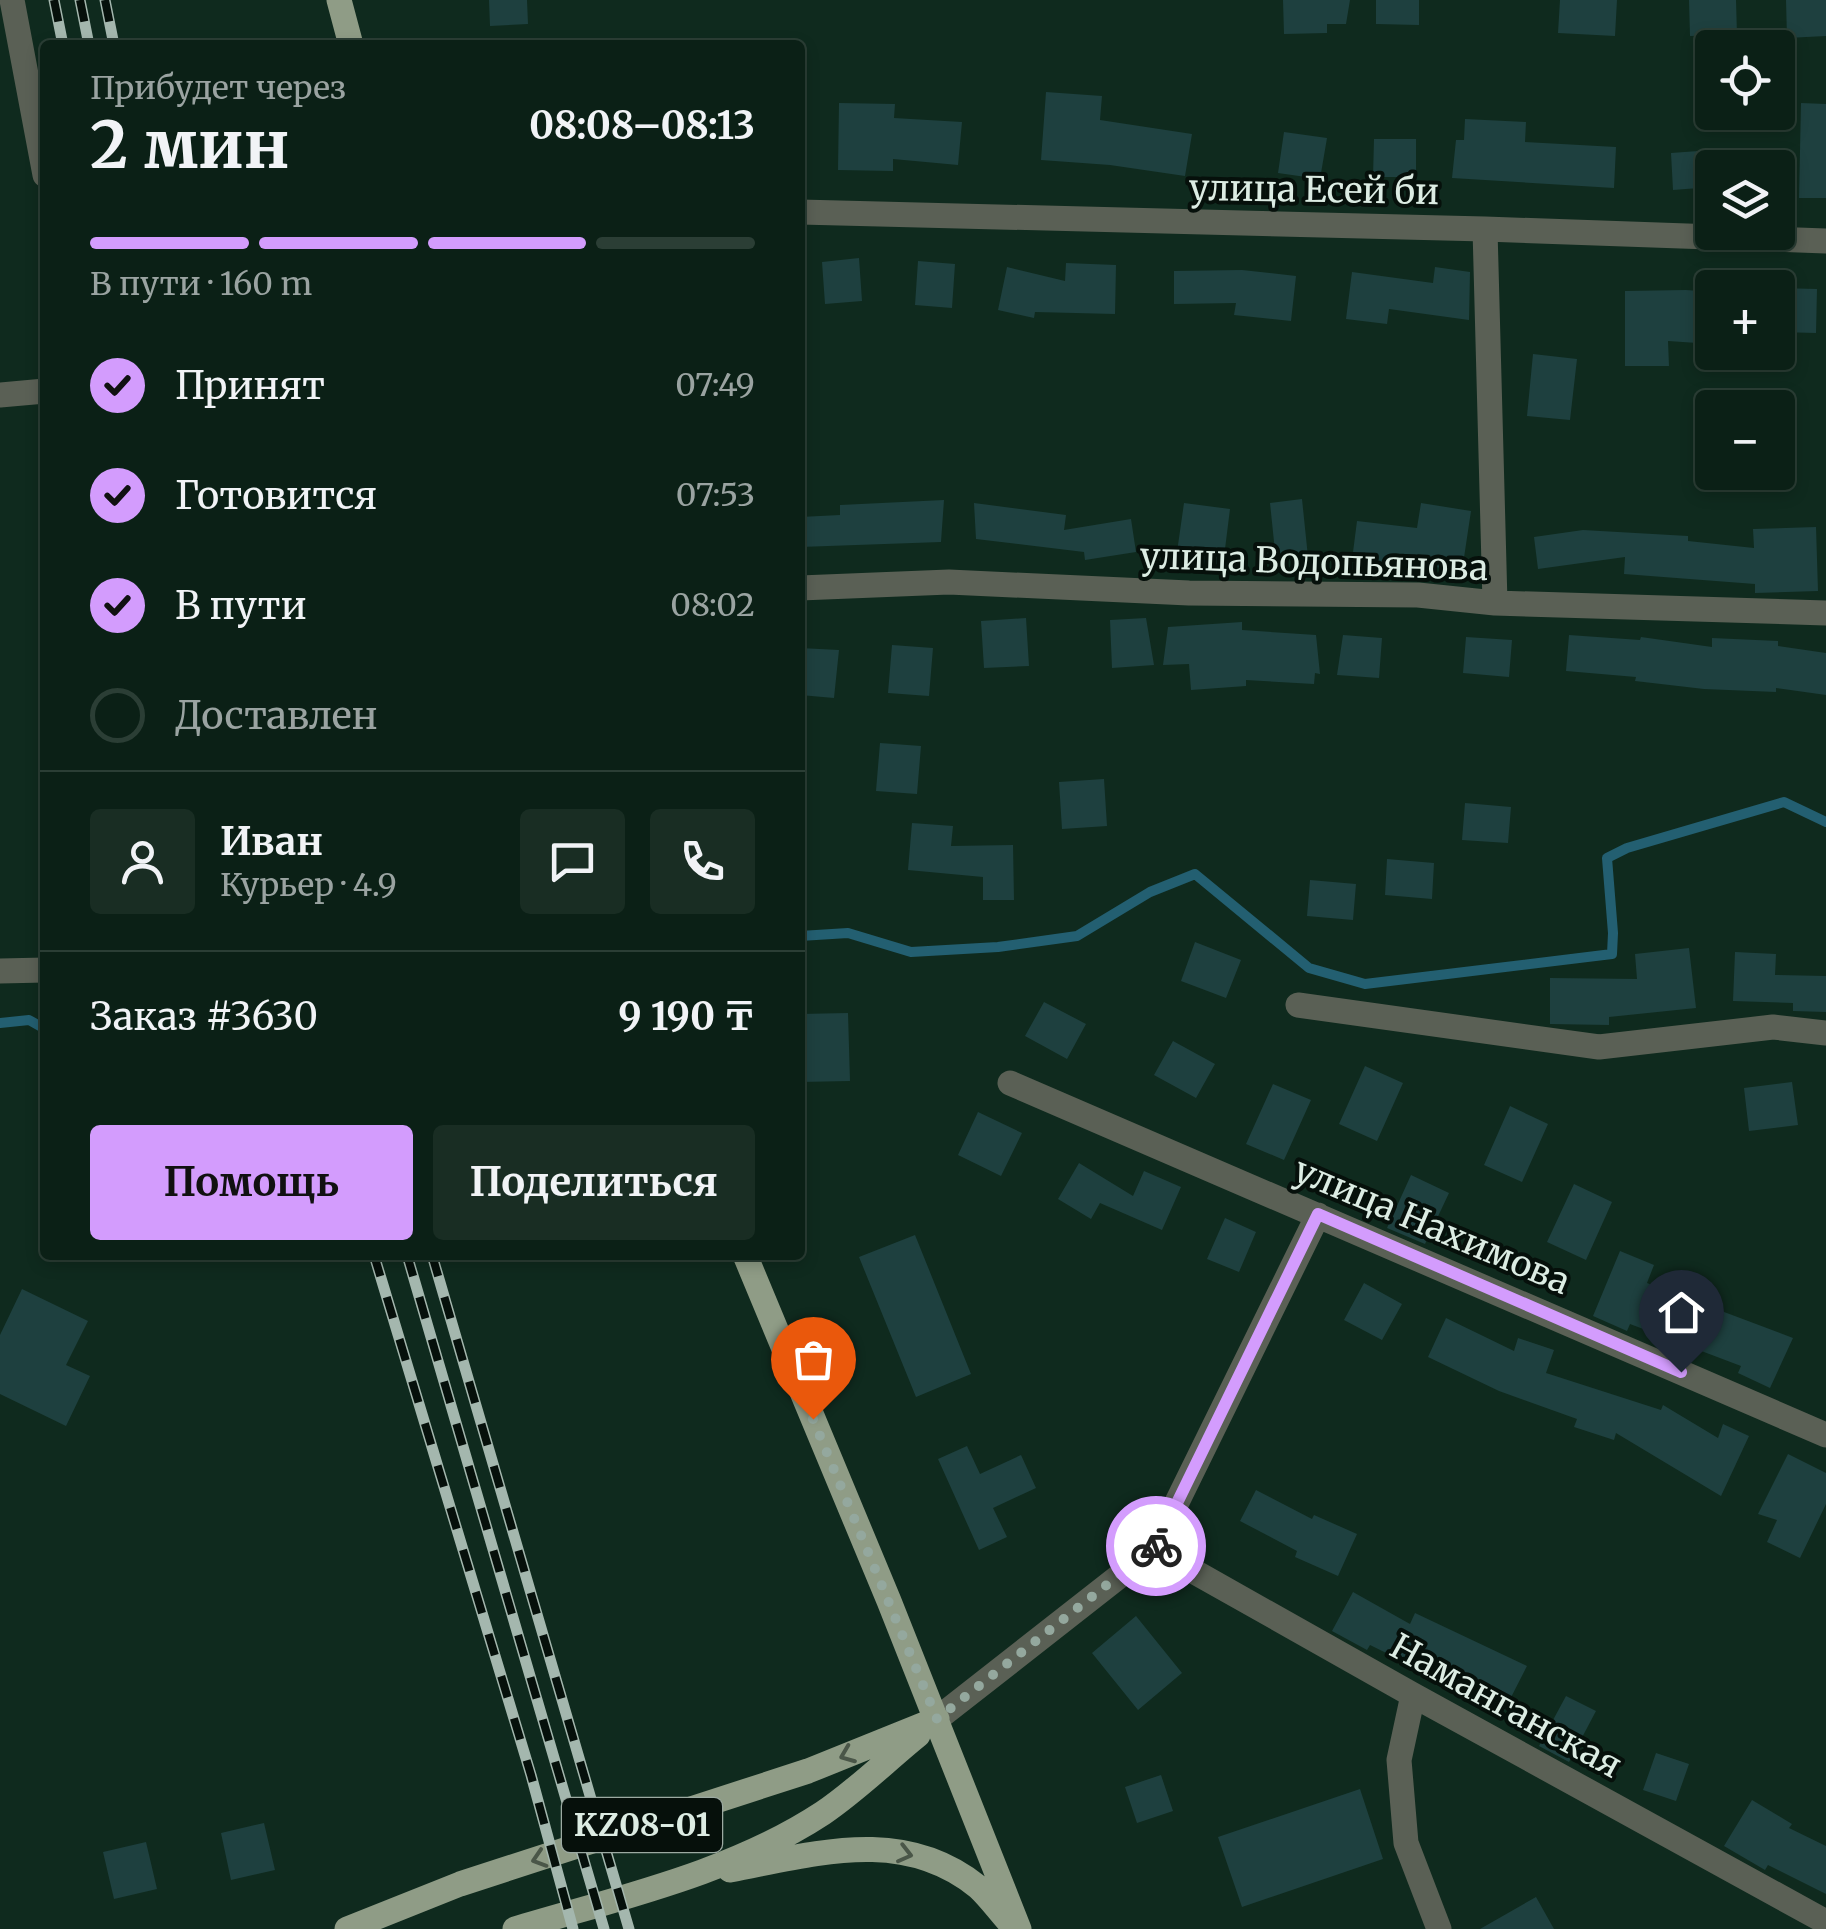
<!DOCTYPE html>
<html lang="ru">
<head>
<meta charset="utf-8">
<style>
  :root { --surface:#0b2016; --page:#192d23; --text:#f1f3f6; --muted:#9aa3a1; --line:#2b3e35; --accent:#d39cfd }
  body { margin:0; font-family:Merriweather,serif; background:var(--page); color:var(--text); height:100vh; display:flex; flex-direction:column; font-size:38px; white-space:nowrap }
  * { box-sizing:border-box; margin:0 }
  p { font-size:32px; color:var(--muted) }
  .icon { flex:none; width:55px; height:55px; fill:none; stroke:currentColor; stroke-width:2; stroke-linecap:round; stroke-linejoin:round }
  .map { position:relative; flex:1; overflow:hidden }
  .drawer { position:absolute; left:40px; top:40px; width:765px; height:1220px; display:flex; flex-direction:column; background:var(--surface); border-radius:10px; box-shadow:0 5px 15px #0003,0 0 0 2px var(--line) }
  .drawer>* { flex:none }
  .tools { position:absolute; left:1695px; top:30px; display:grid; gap:20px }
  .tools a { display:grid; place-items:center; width:100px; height:100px; border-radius:10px; background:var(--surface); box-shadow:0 5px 15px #0003,0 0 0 2px var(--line); font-size:50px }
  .pin { position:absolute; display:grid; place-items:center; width:85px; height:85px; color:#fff; margin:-102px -42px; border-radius:50% 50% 50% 0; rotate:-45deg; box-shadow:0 0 10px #0007 }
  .pin .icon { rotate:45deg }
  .courier { position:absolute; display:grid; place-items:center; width:100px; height:100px; margin:-50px; border:8px solid #d39cfd; border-radius:50%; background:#fff; color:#222; box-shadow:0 2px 12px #0007 }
  .headline em { font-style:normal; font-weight:700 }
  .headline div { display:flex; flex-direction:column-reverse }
  .headline { display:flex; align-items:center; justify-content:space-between; height:170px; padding:0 50px }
  h1 { font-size:65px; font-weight:700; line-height:75px }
  .bar { display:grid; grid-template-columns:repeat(4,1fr); gap:15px 10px; align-content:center; height:120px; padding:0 50px }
  .bar i { height:12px; border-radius:8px; background:var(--line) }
  .bar .active { background:var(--accent) }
  .bar p { grid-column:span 4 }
  .line { display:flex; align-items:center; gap:25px; padding:0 50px; border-top:2px solid var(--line) }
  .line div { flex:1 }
  .round { display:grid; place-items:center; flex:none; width:105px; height:105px; border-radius:10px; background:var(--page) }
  ol { padding:0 50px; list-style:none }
  li { display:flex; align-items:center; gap:30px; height:110px }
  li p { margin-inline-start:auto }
  li .icon { padding:10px; border-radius:50%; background:var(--accent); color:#111; stroke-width:4 }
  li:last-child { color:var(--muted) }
  li i { width:55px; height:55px; border:5px solid var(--line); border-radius:50% }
  .cta { display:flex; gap:20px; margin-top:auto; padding:20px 50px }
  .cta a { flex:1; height:115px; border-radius:10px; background:var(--accent); color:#111; font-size:40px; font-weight:700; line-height:115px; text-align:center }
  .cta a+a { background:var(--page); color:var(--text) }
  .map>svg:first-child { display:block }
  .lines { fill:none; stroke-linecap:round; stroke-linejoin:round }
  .stream { stroke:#235f71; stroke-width:10 }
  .building { fill:#1e403f }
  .minor { stroke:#5a6055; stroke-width:25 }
  .major { stroke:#8f9c86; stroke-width:25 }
  .rail-casing { stroke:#a4b7ae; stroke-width:11 }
  .rail { stroke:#06100b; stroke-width:8; stroke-dasharray:22; stroke-linecap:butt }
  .oneway { stroke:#4a5648 }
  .done { stroke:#94a89e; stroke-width:10; stroke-dasharray:0 18 }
  .route { stroke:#d39cfd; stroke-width:12 }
  .labels { text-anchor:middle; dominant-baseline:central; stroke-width:8; stroke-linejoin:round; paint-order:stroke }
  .shield { fill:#06100b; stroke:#9caaa2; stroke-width:2.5 }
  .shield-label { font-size:32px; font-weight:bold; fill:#dcece3 }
  .street-label { font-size:35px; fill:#dcece3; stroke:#06100b }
</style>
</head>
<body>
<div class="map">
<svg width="1826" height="1929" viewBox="0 0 1826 1929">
  <rect width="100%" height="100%" fill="#0f2a1e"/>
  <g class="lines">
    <!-- stream -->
    <path class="stream" d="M800 936 848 933 911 952 998 947 1077 936 1150 892 1195 874 1309 968 1365 984 1612 954 1613 933 1607 858 1627 848 1784 802 1826 822
      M0 1023 29 1020 45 1029"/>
  </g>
  <!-- building -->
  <path class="building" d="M489 0H527L528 24 490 26Z
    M1283 0H1350L1346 24H1327V33L1284 34Z
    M1376 0H1419V25L1376 24Z
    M1560 0H1617L1615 36 1558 33Z
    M1689 0H1736L1737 35 1690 36Z
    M1786 0H1826V36L1787 38Z
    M1046 92 1102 96 1100 120 1192 134 1185 176 1110 165 1041 160Z
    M839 103 895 104 894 118 962 122 958 165 893 159V171L838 170Z
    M1801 103 1826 104V198H1799Z
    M1465 119 1526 122 1525 142 1616 147 1614 188 1452 178 1456 140H1464Z
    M1284 132 1327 138 1320 179 1278 173Z
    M1374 139H1416V177H1373Z
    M1712 150V187L1673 190 1671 153Z
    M859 258 862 301 825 304 822 262Z
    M918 261 955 264 952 308 915 305Z
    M1066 263 1116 265 1115 314 1035 312 1034 318 998 310 1007 267 1065 281Z
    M1435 267 1470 272 1469 320 1389 309 1387 324 1346 319 1352 272 1433 283Z
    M1242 270 1296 276 1291 321 1234 315 1236 303 1174 304V271Z
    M1778 288 1817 289 1816 333 1778 332Z
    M1686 290 1712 292V344L1668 341 1669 366H1625V291Z
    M1533 354 1577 359 1570 420 1527 416Z
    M1302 499 1308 557 1276 561 1270 503Z
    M944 500 941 542 800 547V517L840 515V505Z
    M974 503 1066 515 1064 530 1131 519 1136 552 1085 560 1084 552 976 539Z
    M1184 503 1230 509 1223 565 1176 559Z
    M1421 503 1471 511 1462 571 1389 560 1388 565 1352 560 1357 521 1417 528Z
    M1816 527 1818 591 1755 593V584L1624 574 1625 557 1538 569 1534 537 1583 530 1688 536V541L1754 548 1753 529Z
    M1026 618 1029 666 984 668 981 621Z
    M1146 618 1154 665 1112 668 1110 620Z
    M1242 622V630L1316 635 1320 674 1315 673 1314 684 1246 680V686L1191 690 1189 664 1163 665 1168 627Z
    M1343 635 1382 638 1379 678 1337 675Z
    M1569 635 1640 640 1641 637 1712 647V638L1778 641V646L1826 653V695L1776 688V692L1704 689 1635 681 1636 677 1566 671Z
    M1466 637 1512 640 1509 677 1463 673Z
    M892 645 933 648 929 696 888 693Z
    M800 648 839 650 834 698 800 695Z
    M880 743 921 746 917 794 876 791Z
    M1104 779 1107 826 1062 829 1059 782Z
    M1465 803 1511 807 1508 843 1462 840Z
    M912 823 953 826 951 846 1013 845 1014 900H983V877L908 870Z
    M1387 859 1434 863 1432 899 1385 895Z
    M1310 880 1356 884 1353 920 1307 916Z
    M1195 942 1241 960 1226 998 1181 981Z
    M1689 948 1696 1008 1609 1017V1025L1550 1024V978L1637 979 1635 954Z
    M1735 952 1776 954 1775 975 1826 976V1012L1793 1011V1003L1733 1001Z
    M1044 1002 1086 1024 1067 1059 1025 1036Z
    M848 1013 850 1081 800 1082V1014Z
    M1173 1041 1215 1064 1196 1098 1154 1075Z
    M1365 1066 1403 1083 1377 1141 1339 1124Z
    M1792 1082 1798 1125 1749 1131 1744 1088Z
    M1273 1084 1311 1100 1284 1160 1246 1144Z
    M1510 1106 1548 1124 1522 1182 1484 1165Z
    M978 1112 1022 1133 1001 1176 958 1155Z
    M1079 1163 1133 1196 1144 1171 1181 1187 1162 1230 1100 1203 1091 1219 1058 1199Z
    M1411 1175 1449 1193 1425 1244 1387 1228Z
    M1574 1184 1612 1202 1586 1260 1547 1242Z
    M1225 1218 1256 1232 1239 1272 1207 1259Z
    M915 1235 971 1374 916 1397 859 1257Z
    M1620 1251 1654 1265 1647 1283 1793 1338 1770 1388 1738 1373 1741 1366 1630 1324 1627 1331 1593 1316Z
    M1364 1283 1402 1304 1382 1340 1344 1320Z
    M22 1289 88 1321 66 1365 90 1376 66 1426 0 1394V1335Z
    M1446 1318 1514 1351 1518 1338 1554 1350 1546 1373 1661 1410 1663 1405 1718 1438 1723 1424 1749 1436 1721 1496 1616 1433 1614 1440 1574 1427 1577 1419 1499 1391 1428 1357Z
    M967 1446 980 1474 1021 1455 1036 1488 993 1508 1007 1537 979 1550 938 1459Z
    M1788 1454 1826 1473V1504L1800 1558 1767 1542 1777 1520 1758 1514Z
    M1256 1490 1312 1519 1314 1515 1357 1534 1338 1576 1295 1557 1297 1551 1240 1521Z
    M1353 1592 1410 1624 1415 1613 1527 1666 1504 1711 1370 1645 1367 1650 1332 1631Z
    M1136 1616 1182 1673 1138 1710 1092 1653Z
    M1566 1696 1596 1711 1569 1762 1539 1746Z
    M1656 1753 1689 1764 1676 1801 1643 1790Z
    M1161 1775 1173 1811 1137 1823 1125 1787Z
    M1360 1789 1383 1859 1242 1907 1218 1837Z
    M1752 1800 1792 1824 1789 1828 1826 1846V1894L1768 1865 1765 1870 1724 1846Z
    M264 1823 275 1870 231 1880 221 1833Z
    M146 1842 157 1889 114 1899 103 1852Z
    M1536 1897 1554 1929H1480Z"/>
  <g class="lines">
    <!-- minor -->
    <path class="minor" d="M12 0 45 175
      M800 212 1485 229 1826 241
      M1485 229 1495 603
      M0 395 45 391
      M800 588 949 582 1189 593 1418 595 1495 603 1826 613
      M0 971 45 970
      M1298 1005 1599 1047 1773 1027 1826 1033
      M1010 1083 1826 1435
      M1154 1549 1413 1695 1826 1922
      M1413 1695 1399 1760 1406 1843 1439 1929
      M937 1719 1154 1549 1318 1215"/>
    <!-- major -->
    <path class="major" d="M339 0 351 45
      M745 1255 889 1601 1019 1929
      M730 1870C815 1854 903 1826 978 1887 989 1897 999 1911 1009 1922
      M347 1929 460 1884 808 1771 937 1719
      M515 1929C618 1898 732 1873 823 1813 857 1790 887 1760 918 1735"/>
    <defs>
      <path id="rail" d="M54 0 63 45
        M80 0 89 45
        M105 0 114 45
        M374 1255 531 1775 573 1929
        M407 1255 604 1929
        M432 1255 629 1929"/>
    </defs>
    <!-- rail casing -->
    <use href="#rail" class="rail-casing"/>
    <!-- rail -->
    <use href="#rail" class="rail"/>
  </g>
  <!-- one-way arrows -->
  <defs><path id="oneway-chevron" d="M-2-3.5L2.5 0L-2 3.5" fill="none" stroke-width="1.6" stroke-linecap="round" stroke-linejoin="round" transform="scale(2.5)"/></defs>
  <g class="oneway">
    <use href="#oneway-chevron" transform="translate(847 1755) rotate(158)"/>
    <use href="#oneway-chevron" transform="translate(905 1854) rotate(14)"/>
    <use href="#oneway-chevron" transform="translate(539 1859) rotate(162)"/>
  </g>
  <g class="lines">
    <!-- done -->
    <path class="done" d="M813 1419 937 1719 1156 1546"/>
    <!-- route -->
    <path class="route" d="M1156 1546 1318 1214 1681 1372"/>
  </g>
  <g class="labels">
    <!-- shield labels -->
    <rect class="shield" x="562" y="1798" width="160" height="54" rx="8"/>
    <g class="shield-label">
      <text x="642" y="1825">KZ08-01</text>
    </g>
    <!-- street labels -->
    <g class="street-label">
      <text transform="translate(1314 190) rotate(1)">улица Есей би</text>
      <text transform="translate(1314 562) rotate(2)">улица Водопьянова</text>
      <text transform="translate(1432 1226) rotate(23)">улица Нахимова</text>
      <text transform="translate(1506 1706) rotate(29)">Наманганская</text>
    </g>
  </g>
</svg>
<div class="tools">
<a><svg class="icon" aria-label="locate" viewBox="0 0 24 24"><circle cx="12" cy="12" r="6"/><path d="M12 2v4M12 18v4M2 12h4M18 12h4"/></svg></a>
<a><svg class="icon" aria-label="layers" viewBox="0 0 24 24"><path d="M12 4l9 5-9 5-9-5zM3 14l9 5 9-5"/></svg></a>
<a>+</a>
<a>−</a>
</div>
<div class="pin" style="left:813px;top:1419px;background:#ea580c"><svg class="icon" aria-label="bag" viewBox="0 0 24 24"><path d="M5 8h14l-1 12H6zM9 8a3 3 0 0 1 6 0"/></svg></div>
<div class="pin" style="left:1681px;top:1372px;background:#1f2937"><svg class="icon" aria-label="home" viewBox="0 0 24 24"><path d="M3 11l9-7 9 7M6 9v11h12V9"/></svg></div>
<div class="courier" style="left:1156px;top:1546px"><svg class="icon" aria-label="bike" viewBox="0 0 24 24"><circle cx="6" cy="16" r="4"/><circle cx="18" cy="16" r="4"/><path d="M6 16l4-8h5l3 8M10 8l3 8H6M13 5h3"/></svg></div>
<section class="drawer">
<div class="headline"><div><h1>2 мин</h1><p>Прибудет через</p></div><em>08:08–08:13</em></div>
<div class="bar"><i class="active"></i><i class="active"></i><i class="active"></i><i></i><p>В пути · 160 m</p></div>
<ol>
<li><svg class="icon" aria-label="check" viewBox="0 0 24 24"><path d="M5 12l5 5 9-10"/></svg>Принят<p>07:49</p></li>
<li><svg class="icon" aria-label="check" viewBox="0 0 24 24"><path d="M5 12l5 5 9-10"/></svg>Готовится<p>07:53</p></li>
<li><svg class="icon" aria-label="check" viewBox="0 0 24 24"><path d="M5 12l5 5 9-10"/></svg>В пути<p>08:02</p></li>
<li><i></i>Доставлен</li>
</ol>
<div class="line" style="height:180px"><a class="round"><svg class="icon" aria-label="person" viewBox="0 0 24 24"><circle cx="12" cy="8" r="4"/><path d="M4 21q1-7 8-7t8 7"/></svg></a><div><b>Иван</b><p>Курьер · 4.9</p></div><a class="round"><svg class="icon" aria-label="chat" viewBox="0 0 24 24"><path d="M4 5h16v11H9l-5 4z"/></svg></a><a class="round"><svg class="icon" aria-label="phone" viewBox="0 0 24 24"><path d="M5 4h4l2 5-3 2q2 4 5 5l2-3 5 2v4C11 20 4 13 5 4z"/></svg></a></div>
<div class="line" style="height:130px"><div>Заказ #3630</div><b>9 190 ₸</b></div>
<div class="cta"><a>Помощь</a><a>Поделиться</a></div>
</section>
</div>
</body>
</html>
